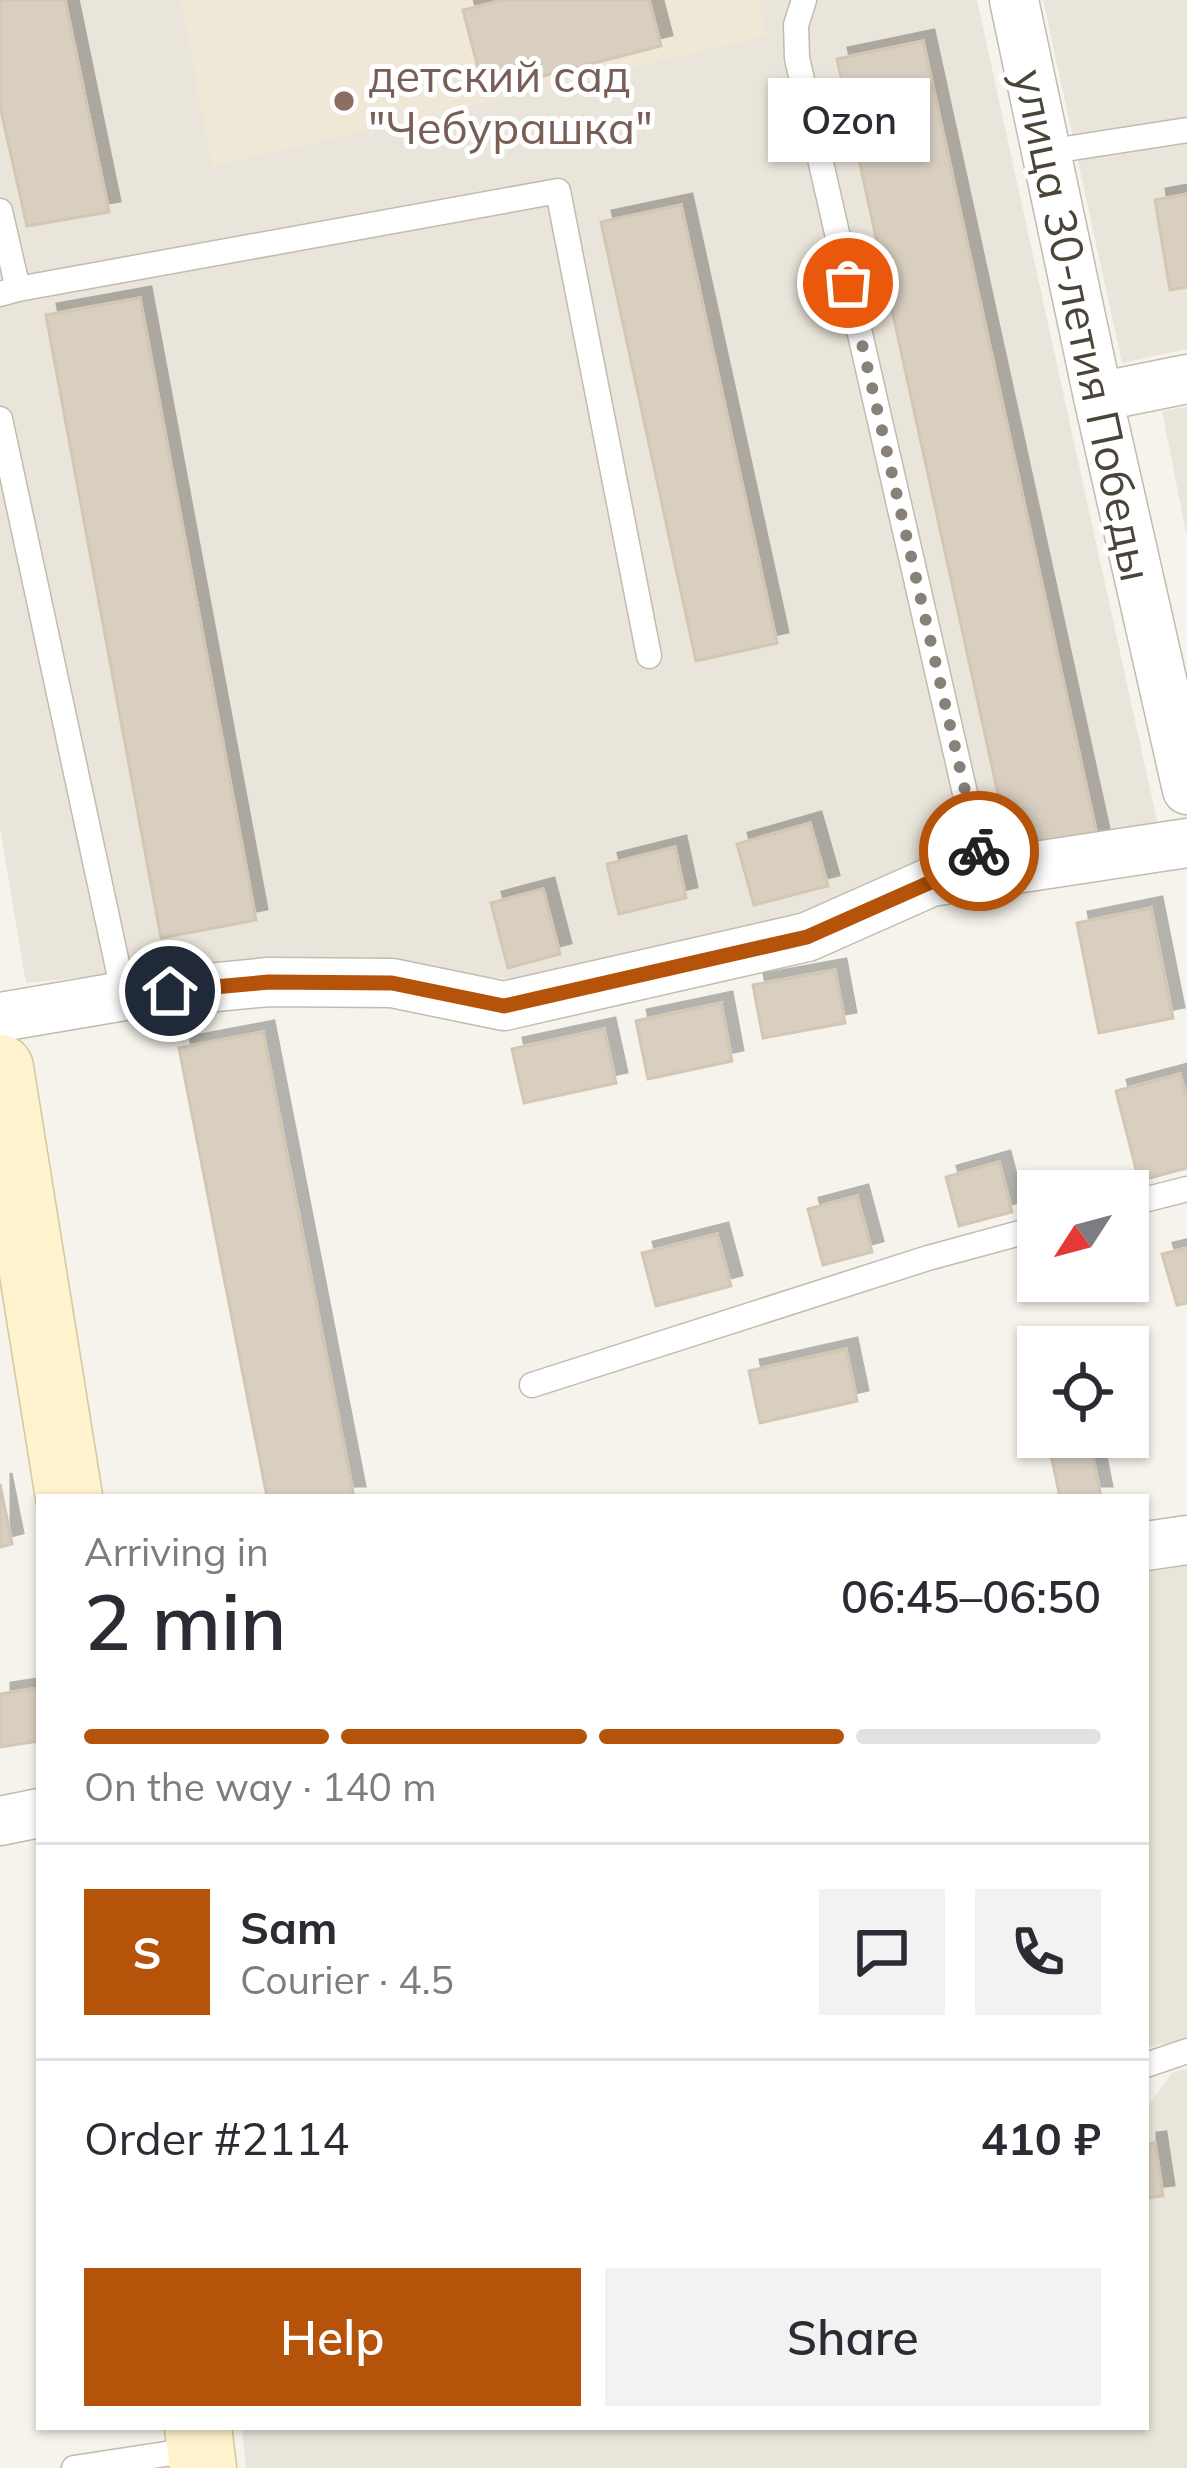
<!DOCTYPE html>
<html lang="en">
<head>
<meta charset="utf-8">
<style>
  :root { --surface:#fff; --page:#f2f2f3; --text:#2b2b33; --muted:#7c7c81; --line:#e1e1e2; --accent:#b45309 }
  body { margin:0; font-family:Mulish,sans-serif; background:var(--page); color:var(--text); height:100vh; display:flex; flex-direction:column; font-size:45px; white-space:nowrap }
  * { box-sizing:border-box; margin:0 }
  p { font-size:39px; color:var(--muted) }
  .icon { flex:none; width:66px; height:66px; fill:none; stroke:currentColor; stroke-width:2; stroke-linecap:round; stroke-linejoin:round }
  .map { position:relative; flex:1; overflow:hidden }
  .drawer { position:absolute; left:36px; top:1494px; width:1113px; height:936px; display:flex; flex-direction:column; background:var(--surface); border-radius:0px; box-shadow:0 3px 9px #0004 }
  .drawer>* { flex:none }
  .needle { width:78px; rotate:234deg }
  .buttons { position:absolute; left:1017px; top:1170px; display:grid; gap:24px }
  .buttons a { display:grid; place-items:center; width:132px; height:132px; border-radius:0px; background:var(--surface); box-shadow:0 3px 9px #0004; font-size:60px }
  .pin { position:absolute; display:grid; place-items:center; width:102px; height:102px; color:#fff; margin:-51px; border:6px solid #fff; border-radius:50%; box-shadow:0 3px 12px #0007 }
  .courier { position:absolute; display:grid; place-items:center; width:120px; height:120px; margin:-60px; border:9px solid #b45309; border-radius:50%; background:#fff; color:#222; box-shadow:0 3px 15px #0007 }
  .bubble { position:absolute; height:84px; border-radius:0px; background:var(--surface); box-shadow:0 3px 9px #0004; font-size:39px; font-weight:600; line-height:84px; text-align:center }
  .overview em { font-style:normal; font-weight:600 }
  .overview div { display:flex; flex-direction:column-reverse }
  .overview { display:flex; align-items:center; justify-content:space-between; height:204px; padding:0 48px }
  h1 { font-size:78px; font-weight:600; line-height:90px }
  .bar { display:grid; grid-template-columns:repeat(4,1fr); gap:18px 12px; align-content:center; height:144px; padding:0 48px }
  .bar i { height:15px; border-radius:9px; background:var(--line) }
  .bar .active { background:var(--accent) }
  .bar p { grid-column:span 4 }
  .line { display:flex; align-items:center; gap:30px; padding:0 48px; border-top:3px solid var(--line) }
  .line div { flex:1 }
  .round { display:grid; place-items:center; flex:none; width:126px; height:126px; border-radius:0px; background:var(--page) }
  .action { display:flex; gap:24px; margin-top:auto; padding:24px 48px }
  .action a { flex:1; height:138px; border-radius:0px; background:var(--accent); color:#fff; font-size:48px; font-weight:600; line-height:138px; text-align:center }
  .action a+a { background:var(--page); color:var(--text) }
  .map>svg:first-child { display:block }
  .residential { fill:#eae5da }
  .education { fill:#efe8d6 }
  .building { fill:#d8cfc1; stroke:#d3c7b4; stroke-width:3; filter:url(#shadow) }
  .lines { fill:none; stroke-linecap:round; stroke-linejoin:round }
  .service-casing { stroke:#c2bbae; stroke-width:27 }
  .minor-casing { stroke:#c2bbae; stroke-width:51 }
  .secondary-casing { stroke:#d6c79b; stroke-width:69 }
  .service { stroke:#fff; stroke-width:24 }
  .minor { stroke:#fff; stroke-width:48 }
  .secondary { stroke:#fff3cd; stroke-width:66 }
  .done { stroke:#878178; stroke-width:12; stroke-dasharray:0 21.6 }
  .route { stroke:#b45309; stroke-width:15 }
  .education-dot { fill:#8d6e63; stroke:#fff; stroke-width:4.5 }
  .labels { text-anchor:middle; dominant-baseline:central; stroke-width:10; stroke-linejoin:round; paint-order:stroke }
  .education-label { font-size:45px; fill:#785e54; stroke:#fff; text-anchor:start }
  .street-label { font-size:45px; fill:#4b4439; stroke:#fff }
</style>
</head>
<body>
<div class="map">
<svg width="1187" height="2468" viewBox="0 0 1187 2468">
  <defs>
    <filter id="shadow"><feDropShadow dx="11" dy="-11" stdDeviation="0" flood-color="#0004"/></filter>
  </defs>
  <rect width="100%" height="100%" fill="#f6f3ec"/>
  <!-- residential -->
  <path class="residential" d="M0 0H977L1161 839 518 980 462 974 218 964 26 983 0 828Z
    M1043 0H1187V349L1122 363Z
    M1187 407V537L1162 411Z
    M1187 1566V2038L1146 2048V1572Z
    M1187 2069V2468H246L242 2427H1146V2108L1173 2072Z"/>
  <!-- education -->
  <path class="education" d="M181 0H758L766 36 212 167Z"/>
  <!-- building -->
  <path class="building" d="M0 0H65L109 212 27 226 0 106Z
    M503 0H649L661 46 484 91 463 10Z
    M923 41 1099 844 1013 862 837 59Z
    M1187 194V287L1170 290 1155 200Z
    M681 205 777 643 696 661 601 222Z
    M140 298 256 920 161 938 46 315Z
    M810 823 828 886 754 905 737 844Z
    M675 847 686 898 619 914 607 864Z
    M543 889 560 954 508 968 491 903Z
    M1151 908 1173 1018 1099 1033 1077 923Z
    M835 970 845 1023 763 1038 753 985Z
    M721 1003 732 1061 648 1079 636 1021Z
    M604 1029 616 1083 524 1103 512 1049Z
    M263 1032 354 1497H267L179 1048Z
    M1180 1074 1187 1099V1168L1139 1181 1116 1091Z
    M999 1162 1012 1212 959 1226 946 1177Z
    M857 1196 872 1252 823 1265 808 1209Z
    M717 1234 731 1286 656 1306 642 1253Z
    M1187 1248V1303L1177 1305 1162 1254Z
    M846 1349 857 1401 760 1423 749 1371Z
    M1089 1438 1101 1497H1060L1049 1446Z
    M0 1484 12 1544 0 1547Z
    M39 1688V1741L0 1747V1694Z
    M1155 2143 1163 2196 1146 2198V2144Z"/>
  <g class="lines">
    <defs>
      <path id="service" d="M804 0 796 25 797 58 983 872
        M1046 152 1187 130
        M0 211 18 289 0 294
        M18 289 558 191 649 656
        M0 419 124 996
        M1128 1204 1187 1189
        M532 1385 928 1258 1038 1228
        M1146 2065 1187 2051
        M74 2468 198 2449"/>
      <path id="minor" d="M1014 0 1098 397 1187 790
        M1098 397 1187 379
        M0 1017 124 996 269 982 392 983 504 1006 807 937 931 882 1187 843
        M1146 1546 1187 1540
        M0 1821 39 1813"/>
      <path id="secondary" d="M0 1068 69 1497
        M198 2427 203 2468"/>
    </defs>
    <!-- service casing -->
    <use href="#service" class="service-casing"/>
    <!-- minor casing -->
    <use href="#minor" class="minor-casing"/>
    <!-- secondary casing -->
    <use href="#secondary" class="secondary-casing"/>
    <!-- service -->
    <use href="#service" class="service"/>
    <!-- minor -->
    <use href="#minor" class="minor"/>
    <!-- secondary -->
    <use href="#secondary" class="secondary"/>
  </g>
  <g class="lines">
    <!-- done -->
    <path class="done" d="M848 283 979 851"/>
    <!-- route -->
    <path class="route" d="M170 991 269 982 392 983 504 1006 807 937 931 882 983 872 979 851"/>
  </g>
  <!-- markers -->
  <circle class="education-dot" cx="344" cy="101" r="12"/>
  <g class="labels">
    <!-- education labels -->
    <g class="education-label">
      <text x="368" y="75">детский сад<tspan x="368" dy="52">"Чебурашка"</tspan></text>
    </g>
    <!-- street labels -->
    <g class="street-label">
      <text transform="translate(1084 325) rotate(78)">улица 30-летия Победы</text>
    </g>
  </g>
</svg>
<div class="buttons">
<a><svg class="needle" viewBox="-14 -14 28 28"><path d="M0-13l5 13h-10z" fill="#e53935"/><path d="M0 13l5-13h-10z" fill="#7c7c81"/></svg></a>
<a><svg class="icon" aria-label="locate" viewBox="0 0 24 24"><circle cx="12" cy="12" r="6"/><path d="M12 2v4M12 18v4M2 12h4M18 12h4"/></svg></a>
</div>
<div class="pin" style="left:848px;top:283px;background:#ea580c"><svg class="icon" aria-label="bag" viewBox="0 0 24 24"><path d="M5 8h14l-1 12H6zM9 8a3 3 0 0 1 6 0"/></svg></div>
<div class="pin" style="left:170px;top:991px;background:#1f2937"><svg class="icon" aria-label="home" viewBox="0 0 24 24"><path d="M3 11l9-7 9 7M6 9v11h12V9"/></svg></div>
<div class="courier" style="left:979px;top:851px"><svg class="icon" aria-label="bike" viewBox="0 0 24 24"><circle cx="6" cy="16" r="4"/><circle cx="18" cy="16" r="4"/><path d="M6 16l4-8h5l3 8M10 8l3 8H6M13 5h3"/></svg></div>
<div class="bubble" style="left:768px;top:78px;width:162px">Ozon</div>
<section class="drawer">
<div class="overview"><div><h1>2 min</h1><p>Arriving in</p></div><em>06:45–06:50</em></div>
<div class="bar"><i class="active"></i><i class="active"></i><i class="active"></i><i></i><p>On the way · 140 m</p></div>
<div class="line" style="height:216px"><b class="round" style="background:var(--accent);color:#fff">S</b><div><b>Sam</b><p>Courier · 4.5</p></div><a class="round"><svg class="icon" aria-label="chat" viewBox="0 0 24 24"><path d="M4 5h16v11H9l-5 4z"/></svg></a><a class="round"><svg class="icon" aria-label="phone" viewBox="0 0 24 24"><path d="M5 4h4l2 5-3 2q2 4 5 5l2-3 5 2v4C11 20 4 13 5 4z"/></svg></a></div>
<div class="line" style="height:156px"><div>Order #2114</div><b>410 ₽</b></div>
<div class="action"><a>Help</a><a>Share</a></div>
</section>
</div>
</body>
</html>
